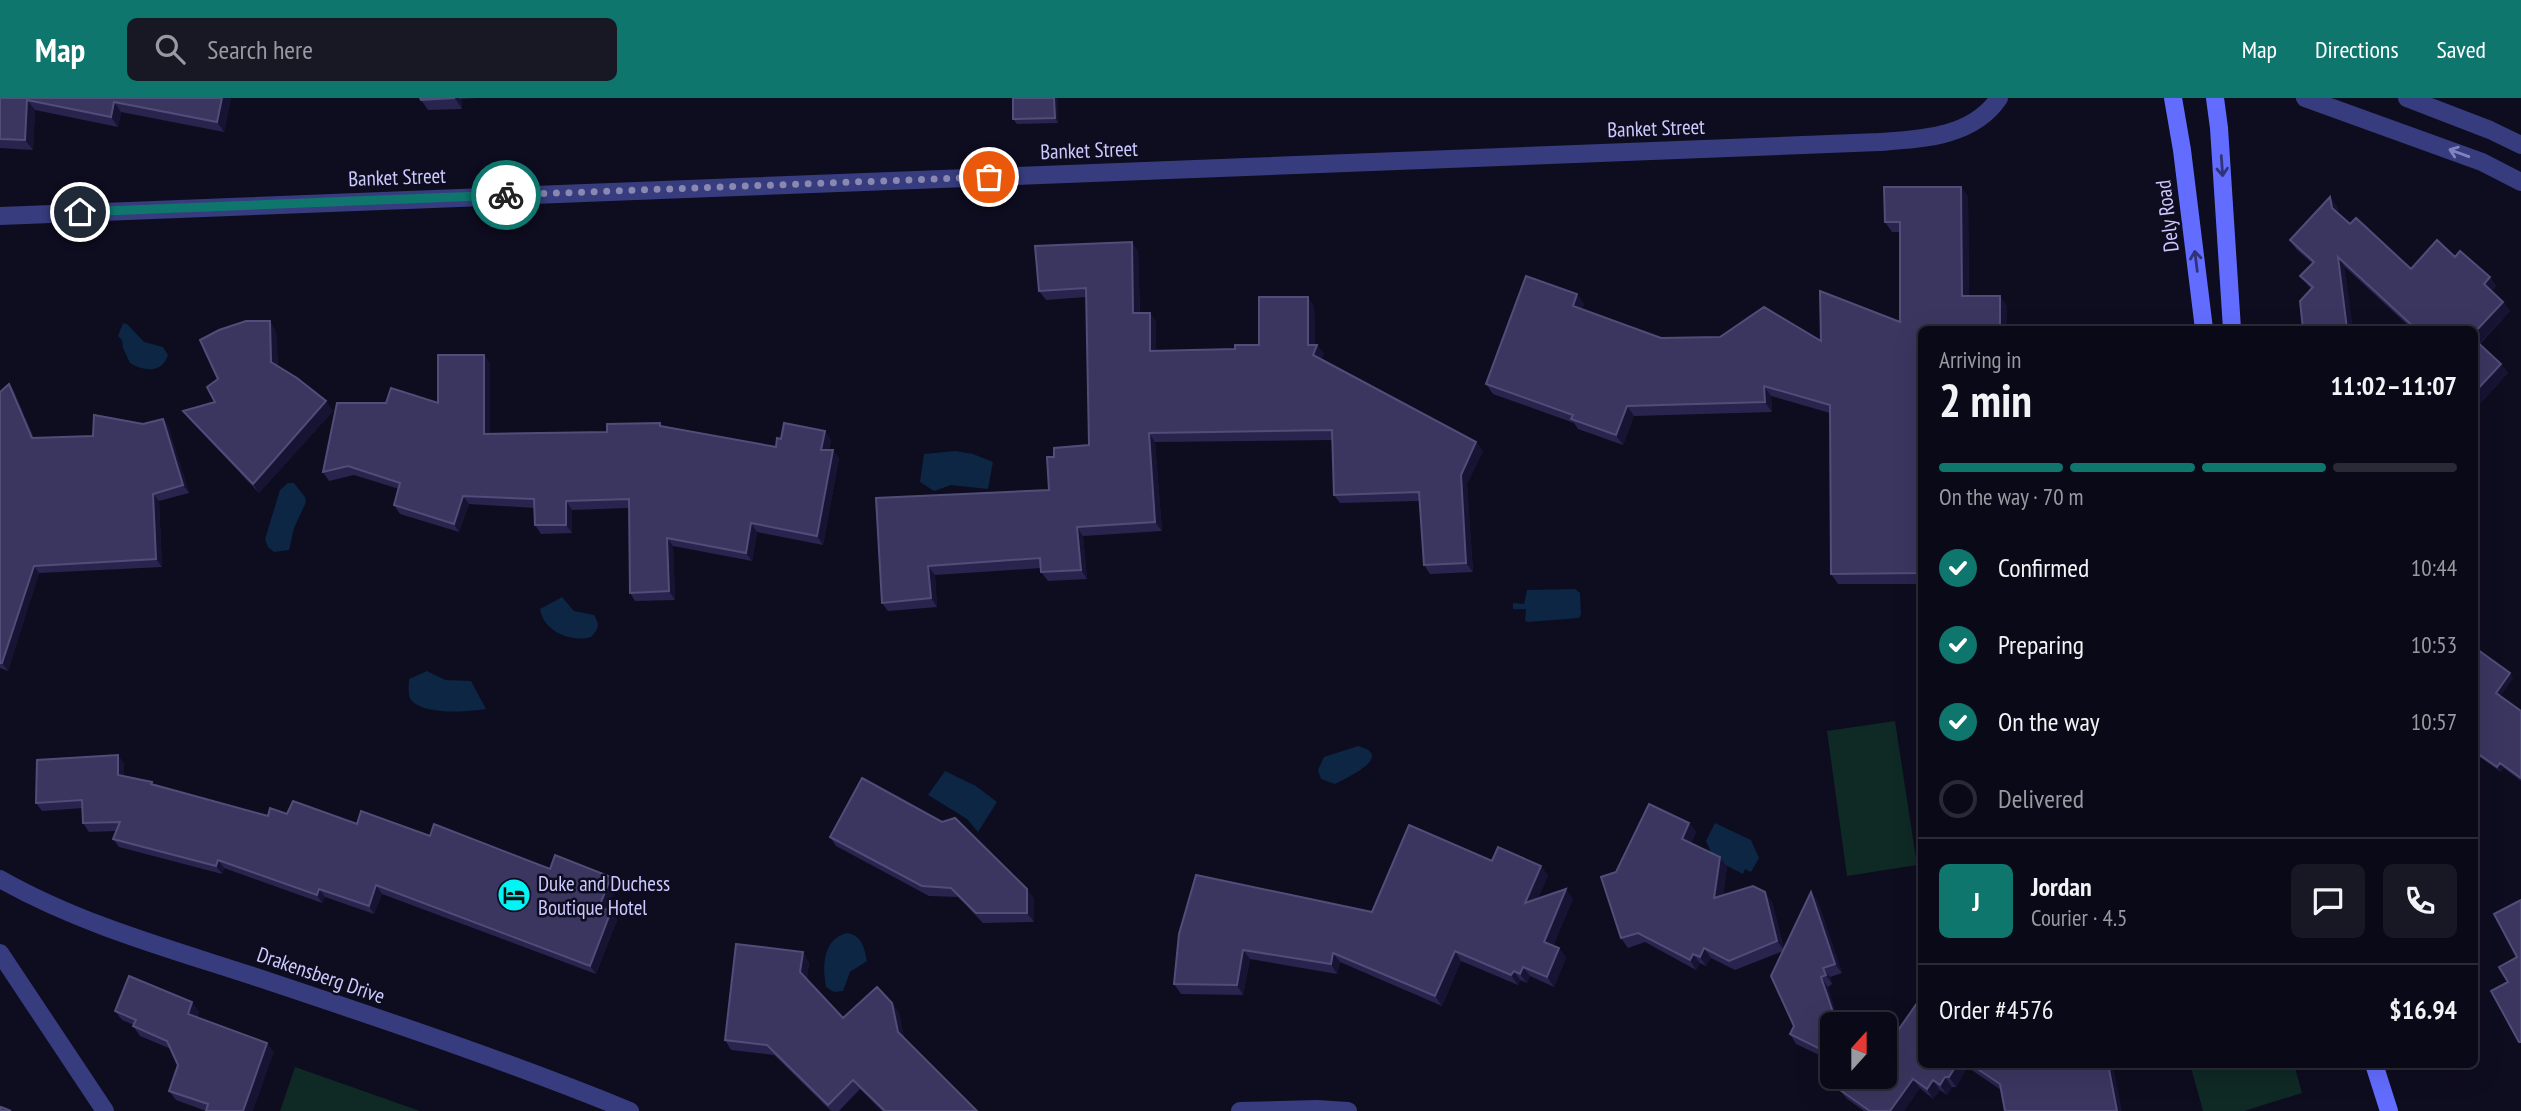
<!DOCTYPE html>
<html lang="en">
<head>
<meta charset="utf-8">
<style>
  :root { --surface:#0a0917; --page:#181724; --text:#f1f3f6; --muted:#999aa1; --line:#2a2a36; --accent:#0f766e }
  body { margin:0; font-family:"PT Sans Narrow",sans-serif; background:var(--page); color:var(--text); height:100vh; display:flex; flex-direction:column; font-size:26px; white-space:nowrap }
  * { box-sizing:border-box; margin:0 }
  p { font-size:23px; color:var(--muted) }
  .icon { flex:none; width:38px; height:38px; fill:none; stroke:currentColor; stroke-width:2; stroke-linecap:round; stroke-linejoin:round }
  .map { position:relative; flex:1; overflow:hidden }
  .details { position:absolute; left:1918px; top:228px; width:560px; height:742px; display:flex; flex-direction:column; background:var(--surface); border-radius:10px; box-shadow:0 7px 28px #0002,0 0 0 2px var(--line) }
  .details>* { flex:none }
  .needle { width:46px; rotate:21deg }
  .tools { position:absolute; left:1820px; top:914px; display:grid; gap:14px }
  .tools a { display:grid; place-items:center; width:77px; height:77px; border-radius:10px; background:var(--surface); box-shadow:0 7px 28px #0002,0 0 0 2px var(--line); font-size:35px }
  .pin { position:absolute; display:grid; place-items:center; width:60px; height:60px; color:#fff; margin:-30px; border:4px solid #fff; border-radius:50%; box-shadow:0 2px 7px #0007 }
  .courier { position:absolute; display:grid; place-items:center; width:70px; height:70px; margin:-35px; border:5px solid #0f766e; border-radius:50%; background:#fff; color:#222; box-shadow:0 2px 9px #0007 }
  .summary em { font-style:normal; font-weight:700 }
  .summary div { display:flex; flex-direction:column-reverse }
  .summary { display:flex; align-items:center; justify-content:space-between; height:119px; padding:0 21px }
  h1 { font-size:46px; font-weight:700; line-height:52px }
  .bar { display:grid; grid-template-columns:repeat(4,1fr); gap:10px 7px; align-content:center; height:84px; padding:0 21px }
  .bar i { height:9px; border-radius:5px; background:var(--line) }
  .bar .selected { background:var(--accent) }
  .bar p { grid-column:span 4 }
  .line { display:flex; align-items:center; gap:18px; padding:0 21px; border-top:2px solid var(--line) }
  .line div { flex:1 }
  .round { display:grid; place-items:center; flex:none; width:74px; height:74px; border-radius:10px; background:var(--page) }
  ol { padding:0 21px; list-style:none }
  li { display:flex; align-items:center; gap:21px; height:77px }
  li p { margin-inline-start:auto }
  li .icon { padding:7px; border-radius:50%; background:var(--accent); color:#fff; stroke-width:4 }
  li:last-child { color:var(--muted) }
  li i { width:38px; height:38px; border:4px solid var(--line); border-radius:50% }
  header { display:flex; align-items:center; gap:42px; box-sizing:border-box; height:98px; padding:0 35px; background:var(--accent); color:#fff }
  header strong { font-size:33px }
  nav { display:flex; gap:38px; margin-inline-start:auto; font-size:24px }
  .search { width:490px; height:63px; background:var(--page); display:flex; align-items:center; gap:18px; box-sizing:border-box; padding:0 24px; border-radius:10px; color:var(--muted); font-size:26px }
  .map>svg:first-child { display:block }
  .green { fill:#0f2925 }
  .water { fill:#0c2644 }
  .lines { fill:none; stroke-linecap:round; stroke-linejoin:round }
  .street { stroke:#373c7e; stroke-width:18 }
  .secondary { stroke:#626dff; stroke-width:18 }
  .wall { fill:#28244d }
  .shaded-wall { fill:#161333 }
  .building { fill:#3a3660; stroke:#504d79; stroke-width:2 }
  .oneway { stroke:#8183be }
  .oneway2 { stroke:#303379 }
  .done { stroke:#8988b1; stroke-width:7; stroke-dasharray:0 12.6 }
  .route { stroke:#0f766e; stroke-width:9 }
  .labels { text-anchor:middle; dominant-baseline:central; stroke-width:5; stroke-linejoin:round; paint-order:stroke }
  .street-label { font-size:21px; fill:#cbcaff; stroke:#0e0c1f }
  .poi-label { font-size:21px; fill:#cbcaff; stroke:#0e0c1f; text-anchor:start }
</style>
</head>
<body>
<header>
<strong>Map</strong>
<div class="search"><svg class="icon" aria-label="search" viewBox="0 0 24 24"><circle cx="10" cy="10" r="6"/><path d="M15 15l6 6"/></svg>Search here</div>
<nav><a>Map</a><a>Directions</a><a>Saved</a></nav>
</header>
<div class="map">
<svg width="2521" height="1013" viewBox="0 0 2521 1013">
  <rect width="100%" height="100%" fill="#0e0c1f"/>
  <!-- green -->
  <path class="green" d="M1895 623 1917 767 1847 778 1827 633Z
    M2190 966H2294L2302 995 2244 1013H2203Z
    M295 969 420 1013H280Z"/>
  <!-- water -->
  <path class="water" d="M123 225 127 226 144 244 163 249 168 257C163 275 144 274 130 265L123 250 122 242 118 238Z
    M955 353 973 356 993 364 988 391 951 387 934 393 920 384 924 356Z
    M288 385H294L305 399 306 404 294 430 289 452 274 454 268 449 265 441 280 392Z
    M1575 491 1580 495 1581 516 1579 520 1528 524 1525 523 1526 511H1513V505L1524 506 1527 492Z
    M562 499 574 513 594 517C600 527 599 531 591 539 571 545 543 533 540 511Z
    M427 573 445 582 471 583 486 611C468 614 425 617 412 603 407 598 409 588 409 581Z
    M1358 648C1396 658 1346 680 1335 686L1321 681 1318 672 1324 659Z
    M945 673 976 688 997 704 978 734 967 721 928 697Z
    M1715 725 1751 742 1759 760 1751 774 1745 771 1743 776 1714 761 1706 743Z
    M847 835C863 838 864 850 867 863L850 874 843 893 834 894 826 889C822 868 823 841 847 835Z"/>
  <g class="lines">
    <!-- street -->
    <path class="street" d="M2305 0 2482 64 2521 84
      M2407 0 2490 32 2521 47
      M0 118 1879 44C1922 41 1973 39 1999 0
      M0 781C81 827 174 852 262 881 385 922 510 964 630 1013
      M0 855 105 1013
      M1240 1013 1317 1011 1348 1013"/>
    <!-- secondary -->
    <path class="secondary" d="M2173 0 2182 52 2204 231
      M2215 0 2219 30 2232 231
      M2374 966 2389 1013"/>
  </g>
  <!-- wall -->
  <path class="wall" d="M0 0H231L224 34 121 14 118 29 35 12 33 52 0 50Z
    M420 0H477L461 1 462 11 428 12 421 2Z
    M1058 0V25L1017 26 1013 21Z
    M1961 89 1968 99 1969 198 2007 208 1922 231V486H1838L1831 476 1830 315 1771 298 1772 314 1634 318 1623 347 1578 331 1574 325 1493 296 1486 286 1577 196 1584 206 1582 211 1661 240 1821 243 1900 224V134H1892L1885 124Z
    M2337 108 2338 115 2350 126 2411 171 2455 159 2490 179 2496 188 2492 193 2503 204 2510 213 2480 246 2501 266 2508 275 2475 311 2474 231H2412L2345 169 2311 191 2300 178 2312 165 2296 151 2290 142Z
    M1138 153 1140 215H1150L1156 224V253L1235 251 1259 247 1314 208 1315 247H1317L1324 256 1321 261 1476 344 1483 353 1467 386 1473 474 1430 476 1424 467 1419 403 1340 405 1334 397 1332 342 1155 344 1162 433 1083 438 1087 481 1048 483 1041 474V470L935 477 937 509 888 513 882 505 876 400 1049 392 1054 359 1089 347 1086 199 1046 202 1039 193Z
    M276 233 278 268 333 313 259 395 190 322 183 313 215 304Z
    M484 257 490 266V336L607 334 662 328 776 349 831 341 829 352 839 360 823 447 757 434 752 463 673 448 675 502 635 503 630 495 629 410 572 412V435L541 436 535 427V410L469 406 459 434 400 416 394 407 399 391 354 377 329 383 323 374 438 305Z
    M9 286 14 293 34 340 93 338 163 321 168 328 189 395 159 403 162 469 39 475 8 573 0 570V294Z
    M2474 549 2513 580 2500 598 2521 613V683L2504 670 2501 674 2474 655Z
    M124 665V678L268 718 287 716 357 726 430 738 550 771 617 787 607 812 611 813 617 822 596 876 382 796 374 816 325 799 322 805 224 770 222 776 119 749 113 741 116 733 89 734 83 725V710L42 713 36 705Z
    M1689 725 1696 734 1691 745 1720 759 1727 769 1723 798 1772 804 1784 851 1811 794 1818 804 1842 875 1830 879 1832 886 1828 889 1832 926V963L1796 946 1790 936 1794 928 1783 853 1735 872 1711 860 1706 868 1700 865 1696 872 1645 844 1628 850 1621 840 1616 774Z
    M830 739 1034 800V824L983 825 958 799 929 798 836 748Z
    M1492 763 1541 768 1548 778 1538 800 1573 801 1553 848 1559 850 1566 860 1554 889 1530 878 1527 885 1520 882 1518 887 1461 863 1442 908 1340 864 1337 876 1250 861 1243 897 1181 896 1174 886 1179 836 1372 814Z
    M809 864 807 881 843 920 892 905 899 915 904 940 977 1013H882L860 991 839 1013H831L774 957 731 952 725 942Z
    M192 904 199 914 197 920 274 954 206 1013 176 1002 169 993 178 967 171 951 140 938 133 928 134 927 122 922 115 913Z
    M1922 966H2113L2001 992 1967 969 1956 989H1952L1947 997 1940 992 1933 1001 1920 990 1904 1013H1864L1847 1001 1840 992Z"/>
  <!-- shaded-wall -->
  <path class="shaded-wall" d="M222 0H231L224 34 217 24Z
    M455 0 461 1 462 11Z
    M1054 0H1058V25L1055 20Z
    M27 2 35 12 33 52 25 42Z
    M114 4 121 14 118 29 111 19Z
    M1961 89 1968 99 1969 208 1962 198Z
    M2330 99 2337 108 2338 119 2332 110Z
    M1132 144 1138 153 1140 224 1133 215Z
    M2338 159 2345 169 2353 231H2347Z
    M2490 179 2496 188 2490 195 2484 186Z
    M1577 196 1584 206 1580 218 1573 208Z
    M2000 198 2007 208V231H2000Z
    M1308 199 1314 208 1315 253 1317 247 1324 256 1319 266 1313 257 1308 247Z
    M2503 204 2510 213 2478 247 2474 242V235Z
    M1150 215 1156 224V262L1150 253Z
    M270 223 276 233 278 273 271 264Z
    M484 257 490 266V345L484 336Z
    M2501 266 2508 275 2475 311 2474 295Z
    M9 286 14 293 37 348 32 340Z
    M1764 288 1771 298 1772 314 1765 304Z
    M326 303 333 313 259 395 253 386Z
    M1627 308 1634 318 1623 347 1616 337Z
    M163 321 168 328 189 395 183 387Z
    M825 333 831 341 827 360 821 352Z
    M1149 335 1155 344 1162 433 1155 424Z
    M1476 344 1483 353 1467 386 1473 474 1466 465 1461 377Z
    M833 352 839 360 823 447 817 438Z
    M153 396 159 403 162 469 156 461Z
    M463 398 469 406 459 434 454 426Z
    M566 403 572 412V435L566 427Z
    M751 425 757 434 752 463 746 455Z
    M1077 429 1083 438 1087 481 1081 472Z
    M667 440 673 448 675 502 669 493Z
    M34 468 39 475 8 573 2 565Z
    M928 468 935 477 937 509 931 500Z
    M2510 575 2513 580 2499 600 2496 595Z
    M118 657 124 665V685L118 677Z
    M2500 665 2504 670 2501 674 2497 669Z
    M1689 725 1696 734 1689 751 1682 741Z
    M1720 759 1727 769 1721 810 1714 800Z
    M218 762 224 770 222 776 216 768Z
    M1541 768 1548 778 1532 814 1525 805Z
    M611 779 617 787 605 817 599 809Z
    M376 787 382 796 374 816 369 808Z
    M319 791 325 799 322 805 317 797Z
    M1027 791 1034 800V824L1027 815Z
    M1566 791 1573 801 1551 853 1544 844Z
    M1765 794 1772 804 1784 852 1777 843Z
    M1811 794 1818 804 1842 875 1835 866Z
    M611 813 617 822 596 876 590 868Z
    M1559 850 1566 860 1554 889 1547 879Z
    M1704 850 1711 860 1706 868 1700 859Z
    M1243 852 1250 861 1243 897 1237 887Z
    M1455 853 1461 863 1442 908 1435 898Z
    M803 854 809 864 807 883 800 874Z
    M1333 855 1340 864 1337 876 1331 866Z
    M1693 856 1700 865 1696 872 1690 862Z
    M1523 869 1530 878 1527 885 1520 876Z
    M1823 870 1830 879 1832 886 1826 877Z
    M1514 873 1520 882 1518 887 1511 877Z
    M1821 879 1828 889 1840 926H1837Z
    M192 904 199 914 194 926 188 916Z
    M892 905 899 915 905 944 898 934Z
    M267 945 274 954 253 1013H243Z
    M1957 966H1965L1967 969 1956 989 1949 979Z
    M2108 966H2113L2122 1013H2117Z
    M1945 979 1952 989 1947 997 1940 987Z
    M1913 981 1920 990 1904 1013H1890Z
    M1933 982 1940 992 1933 1001 1927 991Z"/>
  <!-- building -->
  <path class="building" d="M0 0H222L217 24 114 4 111 19 27 2 25 42 0 41Z
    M420 0H455L421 2Z
    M1013 0H1054L1055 20 1013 21Z
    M1884 89H1961L1962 198H2000V231H1922V475L1831 476 1830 307 1764 288 1765 304 1627 308 1616 337 1571 321 1573 317 1486 286 1526 178 1577 196 1573 208 1661 240 1720 239 1764 209 1821 243 1820 193 1900 224V124H1885Z
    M2330 99 2332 110 2350 126 2356 120 2411 171 2437 142 2455 159 2460 153 2490 179 2484 186 2503 204 2474 235V231H2416L2338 159 2347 231H2303L2300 203 2313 189 2300 178 2314 164 2290 142Z
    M1132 144 1133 215H1150V253L1235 251V247H1259V199H1308V247H1317L1313 257 1476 344 1461 377 1466 465 1424 467 1419 394 1334 397 1332 332 1149 335 1155 424 1077 429 1081 472 1041 474 1040 460 928 468 931 500 882 505 876 400 1049 392 1047 359H1054V350L1089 347 1086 190 1039 193 1035 148Z
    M246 223H270L271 264 297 280 326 303 253 386 183 313 215 304 207 289 218 281 200 242 219 232Z
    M2474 241 2501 266 2474 295Z
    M438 257H484V336L607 334V326L660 325V328L776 349 777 340 781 341 784 325 825 333 821 352H833L817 438 751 425 746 455 667 440 669 493 630 495 629 401 566 403V427H535L534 401 463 398 454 426 394 407 400 385 348 368 323 374 337 305H386L391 290 438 305Z
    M9 286 32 340 93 338 94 317 143 326 163 321 183 387 153 396 156 461 34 468 2 565H0V294Z
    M2474 549 2510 575 2496 595 2521 613V680L2500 665 2497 669 2474 653Z
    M118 657V677L152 684 151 686 268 718 270 710 287 716 293 703 357 726 361 713 430 738 434 726 550 771 555 757 611 779 599 809 611 813 590 868 376 787 369 808 319 791 317 797 218 762 216 768 113 741 120 724 83 725 82 702 36 705 37 662Z
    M862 680 942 724 955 720 1027 791V815H976L951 790 922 788 830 739Z
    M1649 706 1689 725 1682 741 1720 759 1714 800 1753 788 1765 794 1777 843 1729 863 1704 850 1700 859 1693 856 1690 862 1638 835 1621 840 1601 779 1616 774Z
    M1409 727 1492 763 1498 749 1541 768 1525 805 1566 791 1544 844 1559 850 1547 879 1523 869 1520 876 1514 873 1511 877 1455 853 1435 898 1333 855 1331 866 1243 852 1237 887 1174 886 1179 836 1196 777 1372 814Z
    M1811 794 1835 866 1823 870 1826 877 1821 879 1837 926H1832V957L1790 936 1794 928 1771 878Z
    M2521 802V944H2519L2491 893 2508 884 2499 869 2517 859 2494 816Z
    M736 846 803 854 800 874 843 920 877 889 892 905 898 934 977 1013H885L853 982 828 1007 767 947 725 942Z
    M129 878 192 904 188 916 267 945 243 1013H206L208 1006 169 993 178 967 167 943 133 928 136 922 115 913Z
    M1922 898V966H1957L1949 979H1945L1940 987 1933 982 1927 991 1913 981 1890 1013H1870L1840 992 1850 978H1885V951Z
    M1970 966H2108L2117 1013H2005L2000 986Z
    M1 1009 11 1013H0Z"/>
  <!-- one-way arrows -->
  <defs><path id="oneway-shaft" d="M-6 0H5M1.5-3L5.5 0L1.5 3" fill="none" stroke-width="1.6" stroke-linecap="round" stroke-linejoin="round" transform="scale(1.75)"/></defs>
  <use class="oneway" href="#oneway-shaft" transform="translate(2459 55) rotate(-160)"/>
  <g class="oneway2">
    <use href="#oneway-shaft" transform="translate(2222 68) rotate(86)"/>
    <use href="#oneway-shaft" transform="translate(2196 163) rotate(-97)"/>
  </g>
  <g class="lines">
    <!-- done -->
    <path class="done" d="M506 97 989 79"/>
    <!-- route -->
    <path class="route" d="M80 114 506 97"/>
  </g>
  <!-- icons -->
  <defs>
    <symbol id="hotel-disc" viewBox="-11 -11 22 22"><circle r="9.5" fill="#00f5f5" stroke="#0e0c1f"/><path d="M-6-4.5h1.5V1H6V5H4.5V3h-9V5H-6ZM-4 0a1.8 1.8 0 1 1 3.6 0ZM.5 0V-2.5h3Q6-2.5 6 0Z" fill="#111"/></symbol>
  </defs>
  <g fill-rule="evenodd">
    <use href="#hotel-disc" x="495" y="778" width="38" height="38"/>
  </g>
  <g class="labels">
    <!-- street labels -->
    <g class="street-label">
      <text transform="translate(1656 30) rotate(-2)">Banket Street</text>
      <text transform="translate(1089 52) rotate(-2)">Banket Street</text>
      <text transform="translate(397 79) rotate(-2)">Banket Street</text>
      <text transform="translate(2167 118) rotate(-97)">Dely Road</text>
      <text transform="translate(321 877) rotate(19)">Drakensberg Drive</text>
    </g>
    <!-- poi labels -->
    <g class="poi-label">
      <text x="538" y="785">Duke and Duchess<tspan x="538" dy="24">Boutique Hotel</tspan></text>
    </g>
  </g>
</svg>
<div class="tools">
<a><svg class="needle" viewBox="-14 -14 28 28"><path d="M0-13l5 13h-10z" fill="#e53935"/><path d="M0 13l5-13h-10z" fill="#999aa1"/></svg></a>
</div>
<div class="pin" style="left:989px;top:79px;background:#ea580c"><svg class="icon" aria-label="bag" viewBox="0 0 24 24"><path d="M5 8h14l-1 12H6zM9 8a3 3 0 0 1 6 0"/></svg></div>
<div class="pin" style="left:80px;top:114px;background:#1f2937"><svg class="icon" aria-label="home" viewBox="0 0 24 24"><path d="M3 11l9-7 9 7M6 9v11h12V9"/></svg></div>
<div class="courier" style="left:506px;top:97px"><svg class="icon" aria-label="bike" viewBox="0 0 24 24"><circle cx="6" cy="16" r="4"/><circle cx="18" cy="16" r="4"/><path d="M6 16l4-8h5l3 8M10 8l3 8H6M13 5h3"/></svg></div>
<section class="details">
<div class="summary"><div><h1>2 min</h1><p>Arriving in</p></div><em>11:02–11:07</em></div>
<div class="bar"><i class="selected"></i><i class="selected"></i><i class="selected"></i><i></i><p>On the way · 70 m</p></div>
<ol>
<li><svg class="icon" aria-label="check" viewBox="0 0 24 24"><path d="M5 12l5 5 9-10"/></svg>Confirmed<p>10:44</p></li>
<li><svg class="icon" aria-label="check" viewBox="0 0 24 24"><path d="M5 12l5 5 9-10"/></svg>Preparing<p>10:53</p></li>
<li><svg class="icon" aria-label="check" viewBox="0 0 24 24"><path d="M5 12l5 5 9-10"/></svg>On the way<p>10:57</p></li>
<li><i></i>Delivered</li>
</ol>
<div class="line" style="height:126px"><b class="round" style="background:var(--accent);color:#fff">J</b><div><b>Jordan</b><p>Courier · 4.5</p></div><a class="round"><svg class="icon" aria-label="chat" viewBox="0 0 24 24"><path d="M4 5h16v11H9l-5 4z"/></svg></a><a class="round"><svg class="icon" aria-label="phone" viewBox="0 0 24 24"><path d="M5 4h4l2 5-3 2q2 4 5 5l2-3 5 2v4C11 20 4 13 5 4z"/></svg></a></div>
<div class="line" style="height:91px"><div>Order #4576</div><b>$16.94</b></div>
</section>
</div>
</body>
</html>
